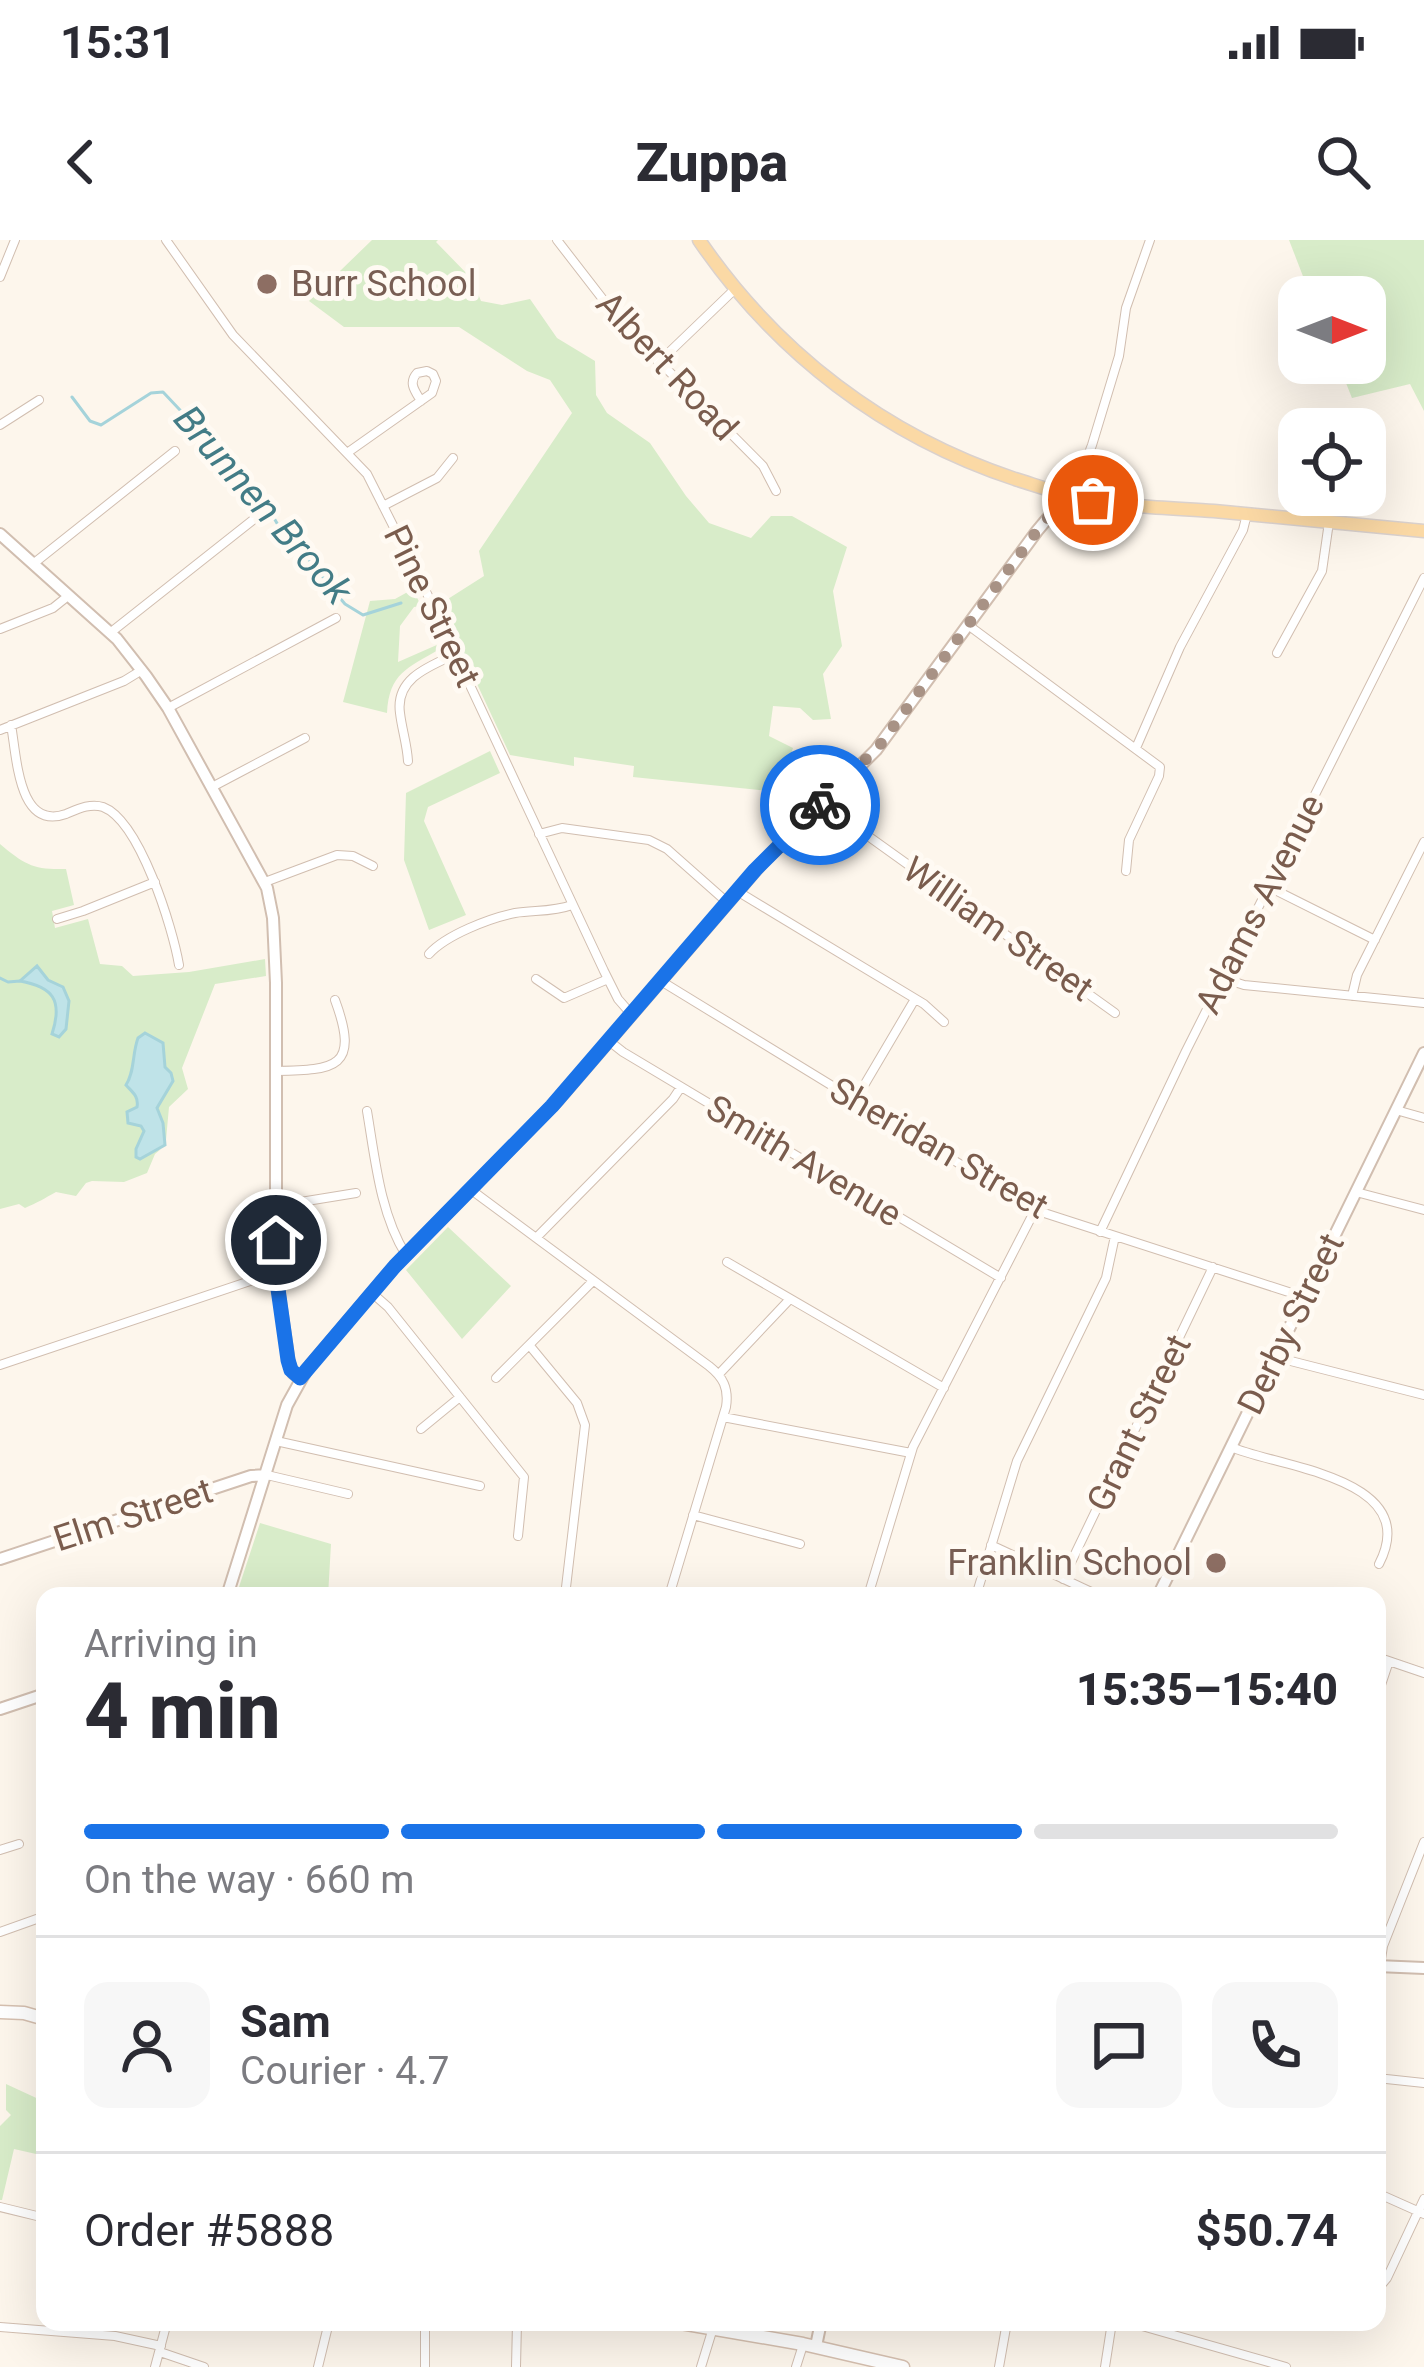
<!DOCTYPE html>
<html lang="en">
<head>
<meta charset="utf-8">
<style>
  :root { --surface:#fff; --page:#f7f7f7; --text:#2b2b33; --muted:#7c7c81; --line:#e1e1e2; --accent:#1a73e8 }
  body { margin:0; font-family:Roboto,sans-serif; background:var(--page); color:var(--text); height:100vh; display:flex; flex-direction:column; font-size:45px; white-space:nowrap }
  * { box-sizing:border-box; margin:0 }
  p { font-size:39px; color:var(--muted) }
  .icon { flex:none; width:66px; height:66px; fill:none; stroke:currentColor; stroke-width:2; stroke-linecap:round; stroke-linejoin:round }
  .map { position:relative; flex:1; overflow:hidden }
  .panel { position:absolute; left:36px; top:1347px; width:1350px; height:744px; display:flex; flex-direction:column; background:var(--surface); border-radius:24px; box-shadow:0 12px 48px #0002 }
  .panel>* { flex:none }
  .needle { width:78px; rotate:90deg }
  .controls { position:absolute; left:1278px; top:36px; display:grid; gap:24px }
  .controls a { display:grid; place-items:center; width:108px; height:108px; border-radius:24px; background:var(--surface); box-shadow:0 12px 48px #0002; font-size:60px }
  .pin { position:absolute; display:grid; place-items:center; width:102px; height:102px; color:#fff; margin:-51px; border:6px solid #fff; border-radius:50%; box-shadow:0 3px 12px #0007 }
  .courier { position:absolute; display:grid; place-items:center; width:120px; height:120px; margin:-60px; border:9px solid #1a73e8; border-radius:50%; background:#fff; color:#222; box-shadow:0 3px 15px #0007 }
  .summary em { font-style:normal; font-weight:800 }
  .summary div { display:flex; flex-direction:column-reverse }
  .summary { display:flex; align-items:center; justify-content:space-between; height:204px; padding:0 48px }
  h1 { font-size:78px; font-weight:800; line-height:90px }
  .bar { display:grid; grid-template-columns:repeat(4,1fr); gap:18px 12px; align-content:center; height:144px; padding:0 48px }
  .bar i { height:15px; border-radius:9px; background:var(--line) }
  .bar .current { background:var(--accent) }
  .bar p { grid-column:span 4 }
  .line { display:flex; align-items:center; gap:30px; padding:0 48px; border-top:3px solid var(--line) }
  .line div { flex:1 }
  .round { display:grid; place-items:center; flex:none; width:126px; height:126px; border-radius:24px; background:var(--page) }
  .status { display:flex; justify-content:space-between; align-items:center; height:84px; padding:0 60px; background:var(--surface); direction:ltr }
  .status svg { height:33px; fill:currentColor }
  header { display:flex; justify-content:space-between; align-items:center; height:156px; padding:0 48px; background:var(--surface); font-size:54px; font-weight:800 }
  .map>svg:first-child { display:block }
  .green { fill:#d8ecc9 }
  .water { fill:#bfe3e8; stroke:#a5d3da; stroke-width:3 }
  .lines { fill:none; stroke-linecap:round; stroke-linejoin:round }
  .stream { stroke:#a5d3da; stroke-width:3 }
  .minor-casing { stroke:#d1beb0; stroke-width:10 }
  .tertiary-casing { stroke:#d1beb0; stroke-width:14 }
  .secondary-casing { stroke:#d6c0b0; stroke-width:15 }
  .primary-casing { stroke:#dad1cd; stroke-width:15 }
  .minor { stroke:#fff; stroke-width:8 }
  .tertiary { stroke:#fff; stroke-width:10 }
  .secondary { stroke:#fff; stroke-width:12 }
  .primary { stroke:#fbd9a5; stroke-width:12 }
  .done { stroke:#a89285; stroke-width:12; stroke-dasharray:0 21.6 }
  .route { stroke:#1a73e8; stroke-width:15 }
  .education-dot { fill:#8d6e63; stroke:#fffaf3; stroke-width:4.5 }
  .labels { text-anchor:middle; dominant-baseline:central; stroke-width:10; stroke-linejoin:round; paint-order:stroke }
  .education-label { font-size:36px; fill:#785e54; stroke:#fffaf3; text-anchor:start }
  .street-label { font-size:36px; fill:#7a5c4d; stroke:#fffaf3 }
  .water-label { font-size:39px; font-style:italic; fill:#437c86; stroke:#fffaf3 }
</style>
</head>
<body>
<div class="status"><b>15:31</b><svg viewBox="0 0 49 12"><path d="M0 12V9h3v3zM5 12V6h3v6zM10 12V3h3v9zM15 12V0h3v12zM26 1h20v11H26zM47 4h2v5h-2z"/></svg></div>
<header><svg class="icon" aria-label="back" viewBox="0 0 24 24"><path d="M15 5l-7 7 7 7"/></svg>Zuppa<svg class="icon" aria-label="search" viewBox="0 0 24 24"><circle cx="10" cy="10" r="6"/><path d="M15 15l6 6"/></svg></header>
<div class="map">
<svg width="1424" height="2127" viewBox="0 0 1424 2127">
  <rect width="100%" height="100%" fill="#fdf6ec"/>
  <!-- green -->
  <path class="green" d="M372 0H438L436 2 472 39 481 61 502 65 530 59 557 98 595 121 596 155 607 173 650 203 686 256 709 283 751 298 771 276H792L847 307 833 351 842 406 823 434 831 479 813 480 800 468 773 466 769 496 793 508 778 552 633 537 634 526 574 517V526L510 515 440 364 484 336 479 311 572 173 550 140 527 131 459 87H344L309 61Z
    M1289 0H1424V171L1410 144 1352 158 1338 123H1365V57H1311Z
    M413 349 421 366 414 367 400 386 398 422 439 404 438 410C408 428 389 433 387 473L343 462 370 361 395 359Z
    M490 511 500 533 428 567 424 581 466 675 429 690 404 620 406 553Z
    M0 604C25 625 34 630 66 629L74 665 52 671 55 688 88 679 100 724 122 726 133 736 189 732 265 719 266 736 215 744 182 828 188 849 169 867 166 900 137 910 148 915 161 909 155 914 147 933 124 942 92 941 86 943 76 956 56 952C45 958 37 963 25 968L19 964 0 969Z
    M448 987 511 1046 462 1099 406 1030Z
    M260 1283 331 1304 328 1356H236Z
    M6 1844 45 1862V1916L14 1909 2 1960H0V1886L11 1875 6 1870Z"/>
  <!-- water -->
  <path class="water" d="M37 726 48 740 63 747 69 761 66 789 59 797 52 794C63 760 53 747 20 741Z
    M145 793 163 803 165 827 171 833 173 841 157 868 163 883 165 905 140 919 136 917V909L144 891 141 886 128 883 127 872 137 867C139 856 132 852 126 845 135 831 132 814 138 798Z"/>
  <g class="lines">
    <!-- stream -->
    <path class="stream" d="M72 157 90 181 101 185 151 153 163 152 262 257 278 285 298 306 334 351 345 364 363 375 401 363
      M0 738 8 742 20 741"/>
    <defs>
      <path id="minor" d="M166 0 233 95 367 234 422 343 604 731 618 759 632 775
        M557 0 622 84 763 226 776 251
        M0 37 15 0
        M658 123 735 49
        M0 185 39 160
        M347 213 432 153 436 141 433 134 427 131 417 133C408 143 415 151 421 161
        M1068 254 1079 239 1092 205 1119 116 1126 68 1150 0
        M383 266 437 238 453 218
        M33 324 175 211
        M968 385 1160 527 1159 536 1129 600 1126 631
        M0 389 53 368 68 356
        M110 393 258 276
        M1277 413 1322 331 1329 282
        M168 468 336 378
        M11 485C17 517 18 591 66 574 78 569 90 563 103 567 140 581 173 689 179 725
        M0 490 124 441 142 430
        M1136 508 1180 407 1243 290 1247 274
        M408 521C407 504 402 490 400 473 395 438 430 426 456 414
        M212 547 305 498
        M822 563 1115 773
        M539 594 562 588 649 600 667 609 728 663
        M265 642 337 615 353 616 373 626
        M1269 647 1375 700
        M737 651 924 764 944 782
        M57 679 83 671 155 642
        M429 714C446 695 490 678 515 673 535 670 553 672 572 665
        M1222 738 1244 745 1424 763
        M536 739 564 758 608 739
        M661 741 1035 970 1304 1057
        M1352 756 1357 735 1424 602
        M609 801 623 812 1001 1038
        M276 831C336 830 360 828 335 760
        M856 859 915 759
        M1396 870 1424 878
        M367 871C375 918 380 974 406 1015
        M470 949 709 1126C723 1137 729 1148 726 1167L669 1356
        M1356 952 1424 970
        M276 966 356 953
        M1100 992 1186 811 1424 338
        M536 998 673 859 681 847
        M727 1022 944 1148
        M372 1053 388 1067 524 1237 518 1296
        M530 1106 577 1163 585 1185 565 1356
        M1275 1117 1424 1155
        M0 1125 262 1037 276 1034
        M719 1134 789 1060
        M496 1138 593 1041
        M723 1177 911 1213
        M421 1189 460 1157
        M276 1201 480 1246
        M1231 1207C1276 1227 1424 1237 1379 1324
        M267 1235 348 1254
        M693 1275 800 1304
        M991 1305 1100 1356
        M1063 1339 1213 1027
        M868 1356 913 1207 1035 970
        M976 1356 1017 1221 1106 1038 1115 996
        M1377 1417 1424 1433
        M1377 1457 1389 1421
        M0 1610 19 1604
        M0 1692 45 1676
        M1380 1726 1383 1706 1424 1602
        M1377 1838 1424 1843
        M1377 1953 1424 1974
        M0 1967 45 1978
        M1377 2050 1387 2038 1424 1959
        M1128 2082 1286 2127
        M0 2087 115 2096 161 2106
        M160 2112 204 2127
        M155 2127 167 2082
        M318 2127 329 2082
        M425 2127V2082
        M516 2127 517 2082
        M701 2127 713 2088
        M796 2127 803 2105
        M999 2127 1007 2082
        M1105 2127 1112 2082"/>
      <path id="tertiary" d="M0 294 117 399 146 436 168 468 267 648 273 678 276 743V1034L289 1123 293 1133 300 1138
        M0 1319 251 1236 267 1235
        M227 1356 287 1165 307 1129 395 1026 559 859 763 622 876 510 1037 291 1067 255
        M1158 1356 1424 813
        M0 1469 45 1454
        M1377 1726 1424 1728
        M816 2106 821 2082"/>
      <path id="secondary" d="M0 1772 24 1773 45 1779
        M675 2082 803 2104 903 2127"/>
      <path id="primary" d="M699 0C776 113 885 196 1015 239 1038 246 1062 255 1086 259 1128 267 1171 268 1214 271 1284 277 1354 284 1424 291"/>
    </defs>
    <!-- minor casing -->
    <use href="#minor" class="minor-casing"/>
    <!-- tertiary casing -->
    <use href="#tertiary" class="tertiary-casing"/>
    <!-- secondary casing -->
    <use href="#secondary" class="secondary-casing"/>
    <!-- primary casing -->
    <use href="#primary" class="primary-casing"/>
    <!-- minor -->
    <use href="#minor" class="minor"/>
    <!-- tertiary -->
    <use href="#tertiary" class="tertiary"/>
    <!-- secondary -->
    <use href="#secondary" class="secondary"/>
    <!-- primary -->
    <use href="#primary" class="primary"/>
  </g>
  <g class="lines">
    <!-- done -->
    <path class="done" d="M820 565 880 505 1037 291 1067 255 1093 260"/>
    <!-- route -->
    <path class="route" d="M276 1000 278 1049 288 1120 291 1130 300 1138 395 1026 552 866 755 630 820 565"/>
  </g>
  <!-- markers -->
  <g class="education-dot">
    <circle cx="267" cy="44" r="12"/>
    <circle cx="1216" cy="1323" r="12"/>
  </g>
  <g class="labels">
    <!-- education labels -->
    <g class="education-label">
      <text x="291" y="44">Burr School</text>
      <text x="1192" y="1323" text-anchor="end">Franklin School</text>
    </g>
    <!-- street labels -->
    <g class="street-label">
      <text transform="translate(667 126) rotate(47)">Albert Road</text>
      <text transform="translate(432 366) rotate(64)">Pine Street</text>
      <text transform="translate(1260 664) rotate(-63)">Adams Avenue</text>
      <text transform="translate(998 689) rotate(35)">William Street</text>
      <text transform="translate(939 908) rotate(30)">Sheridan Street</text>
      <text transform="translate(804 921) rotate(31)">Smith Avenue</text>
      <text transform="translate(1291 1084) rotate(-64)">Derby Street</text>
      <text transform="translate(1139 1183) rotate(-64)">Grant Street</text>
      <text transform="translate(133 1275) rotate(-18)">Elm Street</text>
    </g>
    <!-- water labels -->
    <g class="water-label">
      <text transform="translate(263 265) rotate(49)">Brunnen Brook</text>
    </g>
  </g>
</svg>
<div class="controls">
<a><svg class="needle" viewBox="-14 -14 28 28"><path d="M0-13l5 13h-10z" fill="#e53935"/><path d="M0 13l5-13h-10z" fill="#7c7c81"/></svg></a>
<a><svg class="icon" aria-label="locate" viewBox="0 0 24 24"><circle cx="12" cy="12" r="6"/><path d="M12 2v4M12 18v4M2 12h4M18 12h4"/></svg></a>
</div>
<div class="pin" style="left:1093px;top:260px;background:#ea580c"><svg class="icon" aria-label="bag" viewBox="0 0 24 24"><path d="M5 8h14l-1 12H6zM9 8a3 3 0 0 1 6 0"/></svg></div>
<div class="pin" style="left:276px;top:1000px;background:#1f2937"><svg class="icon" aria-label="home" viewBox="0 0 24 24"><path d="M3 11l9-7 9 7M6 9v11h12V9"/></svg></div>
<div class="courier" style="left:820px;top:565px"><svg class="icon" aria-label="bike" viewBox="0 0 24 24"><circle cx="6" cy="16" r="4"/><circle cx="18" cy="16" r="4"/><path d="M6 16l4-8h5l3 8M10 8l3 8H6M13 5h3"/></svg></div>
<section class="panel">
<div class="summary"><div><h1>4 min</h1><p>Arriving in</p></div><em>15:35–15:40</em></div>
<div class="bar"><i class="current"></i><i class="current"></i><i class="current"></i><i></i><p>On the way · 660 m</p></div>
<div class="line" style="height:216px"><a class="round"><svg class="icon" aria-label="person" viewBox="0 0 24 24"><circle cx="12" cy="8" r="4"/><path d="M4 21q1-7 8-7t8 7"/></svg></a><div><b>Sam</b><p>Courier · 4.7</p></div><a class="round"><svg class="icon" aria-label="chat" viewBox="0 0 24 24"><path d="M4 5h16v11H9l-5 4z"/></svg></a><a class="round"><svg class="icon" aria-label="phone" viewBox="0 0 24 24"><path d="M5 4h4l2 5-3 2q2 4 5 5l2-3 5 2v4C11 20 4 13 5 4z"/></svg></a></div>
<div class="line" style="height:156px"><div>Order #5888</div><b>$50.74</b></div>
</section>
</div>
</body>
</html>
